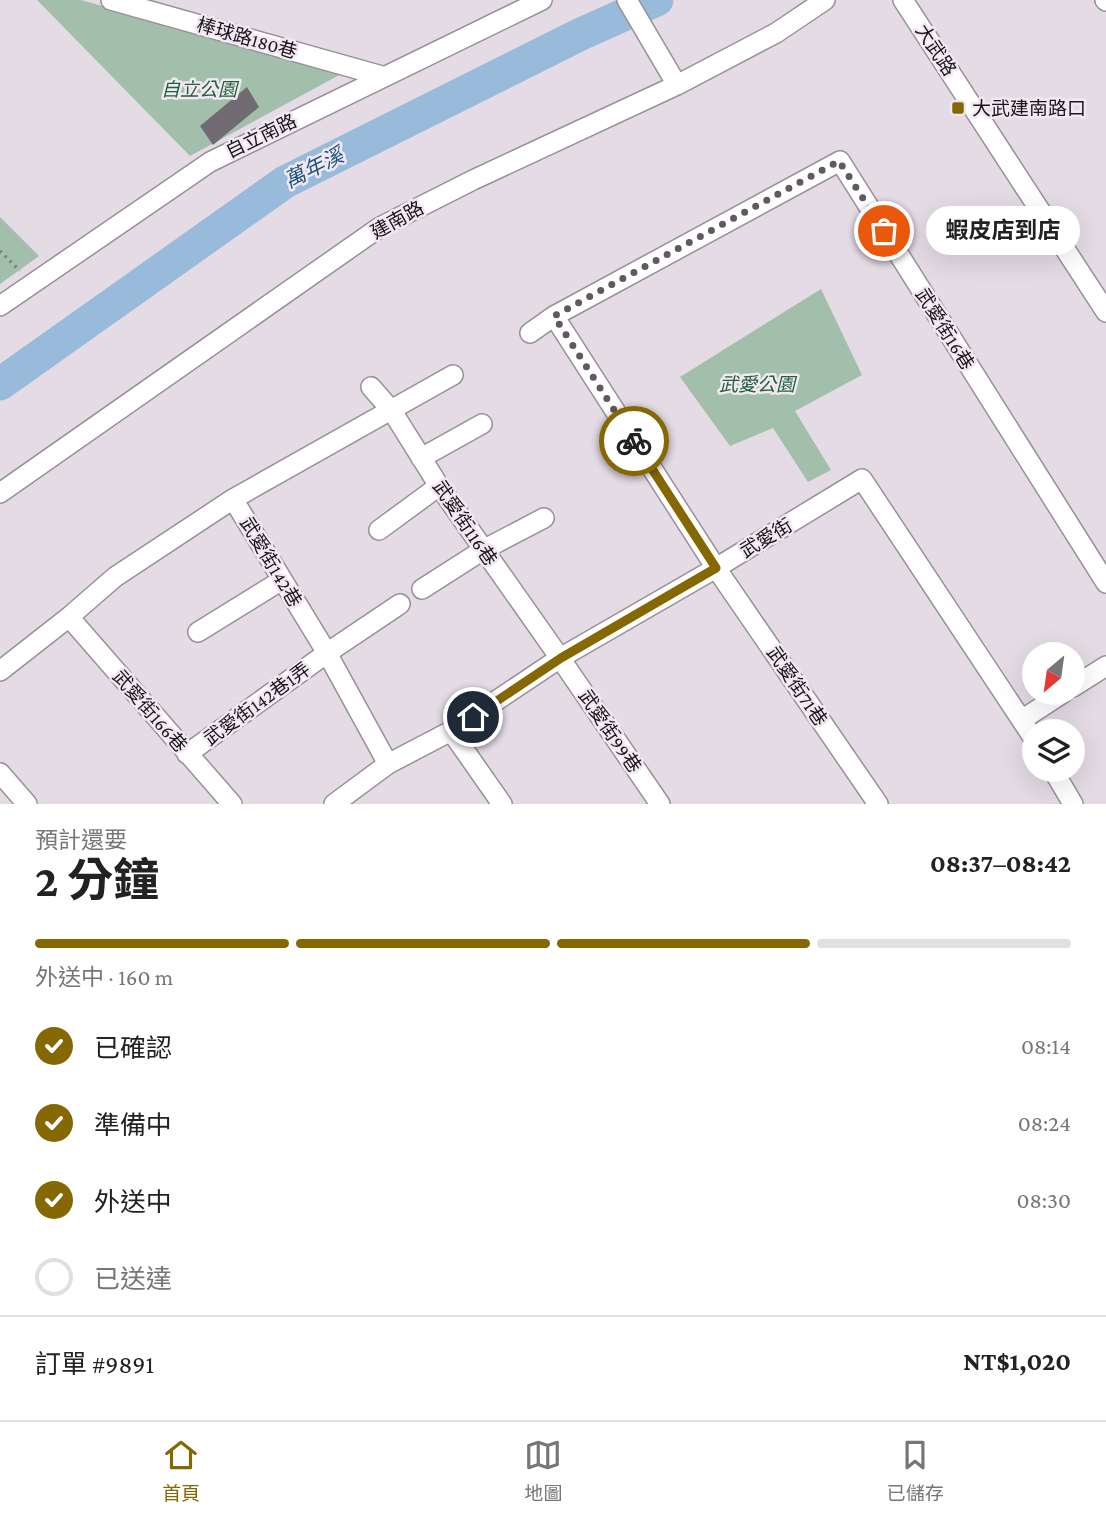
<!DOCTYPE html>
<html lang="zh-TW">
<head>
<meta charset="utf-8">
<style>
  :root { --surface:#fff; --page:#f6f6f6; --text:#222; --muted:#767676; --line:#e0e0e0; --accent:#866803 }
  body { margin:0; font-family:"Crimson Pro","Noto Sans TC",serif; background:var(--page); color:var(--text); height:100vh; display:flex; flex-direction:column; font-size:26px; white-space:nowrap }
  * { box-sizing:border-box; margin:0 }
  p { font-size:23px; color:var(--muted) }
  .icon { flex:none; width:38px; height:38px; fill:none; stroke:currentColor; stroke-width:2; stroke-linecap:round; stroke-linejoin:round }
  .map { position:relative; height:804px; overflow:hidden }
  .sheet { display:flex; flex-direction:column; background:var(--surface); flex:1 }
  .sheet>* { flex:none }
  .needle { width:46px; rotate:209deg }
  .controls { position:absolute; left:1022px; top:642px; display:grid; gap:14px }
  .controls a { display:grid; place-items:center; width:63px; height:63px; border-radius:50%; background:var(--surface); box-shadow:0 7px 28px #0002; font-size:35px }
  .pin { position:absolute; display:grid; place-items:center; width:60px; height:60px; color:#fff; margin:-30px; border:4px solid #fff; border-radius:50%; box-shadow:0 2px 7px #0007 }
  .courier { position:absolute; display:grid; place-items:center; width:70px; height:70px; margin:-35px; border:5px solid #866803; border-radius:50%; background:#fff; color:#222; box-shadow:0 2px 9px #0007 }
  .bubble { position:absolute; height:49px; border-radius:24px; background:var(--surface); box-shadow:0 7px 28px #0002; font-size:23px; font-weight:700; line-height:49px; text-align:center }
  .overview em { font-style:normal; font-weight:700 }
  .overview div { display:flex; flex-direction:column-reverse }
  .overview { display:flex; align-items:center; justify-content:space-between; height:119px; padding:0 35px }
  h1 { font-size:46px; font-weight:700; line-height:52px }
  .bar { display:grid; grid-template-columns:repeat(4,1fr); gap:10px 7px; align-content:center; height:84px; padding:0 35px }
  .bar i { height:9px; border-radius:5px; background:var(--line) }
  .bar .selected { background:var(--accent) }
  .bar p { grid-column:span 4 }
  .line { display:flex; align-items:center; gap:18px; padding:0 35px; border-top:2px solid var(--line) }
  .line div { flex:1 }
  ol { padding:0 35px; list-style:none }
  li { display:flex; align-items:center; gap:21px; height:77px }
  li p { margin-inline-start:auto }
  li .icon { padding:7px; border-radius:50%; background:var(--accent); color:#fff; stroke-width:4 }
  li:last-child { color:var(--muted) }
  li i { width:38px; height:38px; border:4px solid var(--line); border-radius:50% }
  .tab-bar { display:flex; justify-content:space-around; align-items:center; height:98px; border-top:2px solid var(--line); background:var(--surface); font-size:19px; color:var(--muted) }
  .tab-bar a { display:grid; justify-items:center; gap:4px }
  .tab-bar .selected { color:var(--accent) }
  .map>svg:first-child { display:block }
  .green { fill:#a2bfab }
  .lines { fill:none; stroke-linecap:round; stroke-linejoin:round }
  .river { stroke:#99bbdb; stroke-width:33 }
  .building { fill:#726a73 }
  .street-casing { stroke:#989099; stroke-width:22 }
  .path { stroke:#7d767d; stroke-width:3.5; stroke-dasharray:2 5; stroke-linecap:butt }
  .street { stroke:#fff; stroke-width:19 }
  .done { stroke:#605a60; stroke-width:7; stroke-dasharray:0 12.6 }
  .route { stroke:#866803; stroke-width:9 }
  .poi-dot { fill:#866803; stroke:#f1e8f2; stroke-width:2.5 }
  .labels { text-anchor:middle; dominant-baseline:central; stroke-width:5; stroke-linejoin:round; paint-order:stroke }
  .street-label { font-size:19px; fill:#191519; stroke:#f1e8f2 }
  .park-label { font-size:19px; font-style:italic; fill:#20613d; stroke:#f1e8f2 }
  .poi-label { font-size:19px; fill:#191519; stroke:#f1e8f2; text-anchor:start }
  .water-label { font-size:21px; font-style:italic; fill:#1e537c; stroke:#f1e8f2 }
</style>
</head>
<body>
<div class="map">
<svg width="1106" height="804" viewBox="0 0 1106 804">
  <rect width="100%" height="100%" fill="#e4dbe5"/>
  <!-- green -->
  <path class="green" d="M37 0H81L343 73 190 156Z
    M0 217 39 256 0 284Z
    M821 289 862 375 795 411 831 470 808 482 773 428 730 446 680 377Z"/>
  <g class="lines">
    <!-- river -->
    <path class="river" d="M0 384 285 182 581 34 657 0"/>
  </g>
  <!-- building -->
  <path class="building" d="M247 87 259 107 213 145 200 126Z"/>
  <g class="lines">
    <defs>
      <path id="street" d="M111 0 382 76
        M627 0 677 85
        M903 0 1106 312
        M1105 0 1106 1
        M0 306 210 162 542 0
        M554 316 716 568 878 804
        M530 333 554 316 840 161 1106 583
        M371 387 392 411 439 486 560 658 660 804
        M421 458 482 424
        M0 493 380 227 473 180 677 85 776 33 825 0
        M233 499 453 375
        M379 530 439 486
        M422 589 483 550 544 518
        M69 617 232 804
        M198 632 282 580
        M0 671 69 617 115 577 233 499 327 653 388 764
        M1073 687 1106 666
        M1023 719 1063 693
        M451 731 502 804
        M187 754 327 653 400 604
        M1053 770 1073 804
        M0 773 27 804
        M334 804 388 764 451 731 560 658 716 568 862 479 1034 739"/>
    </defs>
    <!-- street casing -->
    <use href="#street" class="street-casing"/>
    <!-- path -->
    <path class="path" d="M0 251 20 271"/>
    <!-- street -->
    <use href="#street" class="street"/>
  </g>
  <g class="lines">
    <!-- done -->
    <path class="done" d="M634 441 554 316 839 161 884 231"/>
    <!-- route -->
    <path class="route" d="M473 717 561 658 716 568 634 441"/>
  </g>
  <!-- markers -->
  <rect class="poi-dot" x="951" y="101" width="14" height="14" rx="3.5"/>
  <g class="labels">
    <!-- street labels -->
    <g class="street-label">
      <text transform="translate(247 38) rotate(16)">棒球路180巷</text>
      <text transform="translate(936 50) rotate(57)">大武路</text>
      <text transform="translate(261 136) rotate(-26)">自立南路</text>
      <text transform="translate(397 220) rotate(-29)">建南路</text>
      <text transform="translate(945 329) rotate(58)">武愛街16巷</text>
      <text transform="translate(465 523) rotate(56)">武愛街116巷</text>
      <text transform="translate(766 538) rotate(-31)">武愛街</text>
      <text transform="translate(271 562) rotate(59)">武愛街142巷</text>
      <text transform="translate(797 686) rotate(56)">武愛街71巷</text>
      <text transform="translate(257 704) rotate(-36)">武愛街142巷1弄</text>
      <text transform="translate(150 711) rotate(49)">武愛街166巷</text>
      <text transform="translate(610 731) rotate(56)">武愛街99巷</text>
    </g>
    <!-- park labels -->
    <g class="park-label">
      <text x="199" y="89">自立公園</text>
      <text x="757" y="384">武愛公園</text>
    </g>
    <!-- poi labels -->
    <g class="poi-label">
      <text x="972" y="108">大武建南路口</text>
    </g>
    <!-- water labels -->
    <g class="water-label">
      <text transform="translate(314 168) rotate(-27)">萬年溪</text>
    </g>
  </g>
</svg>
<div class="controls">
<a><svg class="needle" viewBox="-14 -14 28 28"><path d="M0-13l5 13h-10z" fill="#e53935"/><path d="M0 13l5-13h-10z" fill="#767676"/></svg></a>
<a><svg class="icon" aria-label="layers" viewBox="0 0 24 24"><path d="M12 4l9 5-9 5-9-5zM3 14l9 5 9-5"/></svg></a>
</div>
<div class="pin" style="left:884px;top:231px;background:#ea580c"><svg class="icon" aria-label="bag" viewBox="0 0 24 24"><path d="M5 8h14l-1 12H6zM9 8a3 3 0 0 1 6 0"/></svg></div>
<div class="pin" style="left:473px;top:717px;background:#1f2937"><svg class="icon" aria-label="home" viewBox="0 0 24 24"><path d="M3 11l9-7 9 7M6 9v11h12V9"/></svg></div>
<div class="courier" style="left:634px;top:441px"><svg class="icon" aria-label="bike" viewBox="0 0 24 24"><circle cx="6" cy="16" r="4"/><circle cx="18" cy="16" r="4"/><path d="M6 16l4-8h5l3 8M10 8l3 8H6M13 5h3"/></svg></div>
<div class="bubble" style="left:926px;top:206px;width:154px">蝦皮店到店</div>
</div>
<section class="sheet">
<div class="overview"><div><h1>2 分鐘</h1><p>預計還要</p></div><em>08:37–08:42</em></div>
<div class="bar"><i class="selected"></i><i class="selected"></i><i class="selected"></i><i></i><p>外送中 · 160 m</p></div>
<ol>
<li><svg class="icon" aria-label="check" viewBox="0 0 24 24"><path d="M5 12l5 5 9-10"/></svg>已確認<p>08:14</p></li>
<li><svg class="icon" aria-label="check" viewBox="0 0 24 24"><path d="M5 12l5 5 9-10"/></svg>準備中<p>08:24</p></li>
<li><svg class="icon" aria-label="check" viewBox="0 0 24 24"><path d="M5 12l5 5 9-10"/></svg>外送中<p>08:30</p></li>
<li><i></i>已送達</li>
</ol>
<div class="line" style="height:91px"><div>訂單 #9891</div><b>NT$1,020</b></div>
</section>
<nav class="tab-bar">
<a class="selected"><svg class="icon" aria-label="home" viewBox="0 0 24 24"><path d="M3 11l9-7 9 7M6 9v11h12V9"/></svg>首頁</a>
<a><svg class="icon" aria-label="map" viewBox="0 0 24 24"><path d="M3 6l6-2 6 2 6-2v14l-6 2-6-2-6 2zM9 4v14M15 6v14"/></svg>地圖</a>
<a><svg class="icon" aria-label="saved" viewBox="0 0 24 24"><path d="M7 4h10v16l-5-4-5 4z"/></svg>已儲存</a>
</nav>
</body>
</html>
